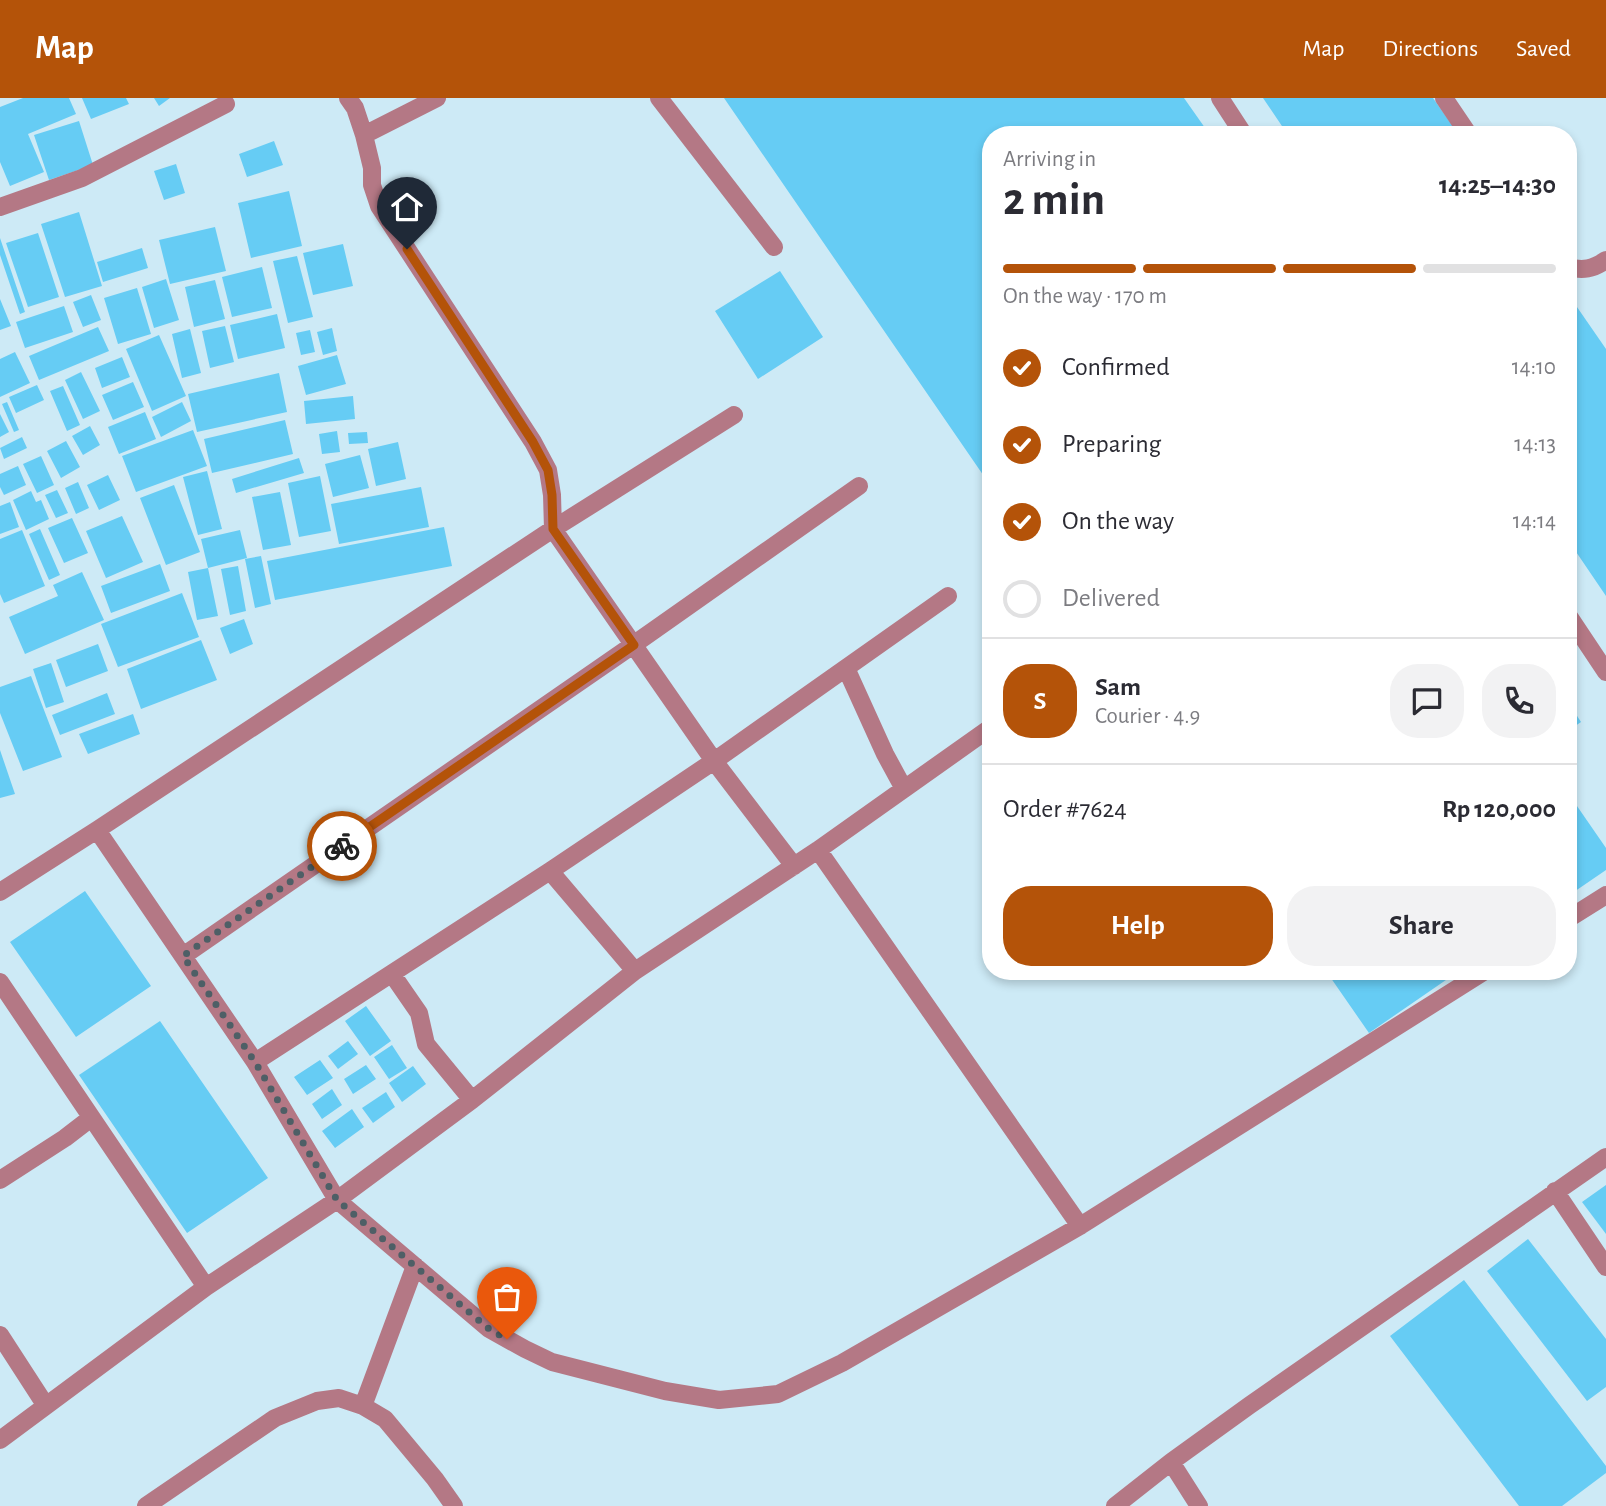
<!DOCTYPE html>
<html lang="en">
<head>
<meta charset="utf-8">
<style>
  :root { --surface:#fff; --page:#f2f2f3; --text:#2b2b33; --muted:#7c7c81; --line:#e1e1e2; --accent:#b45309 }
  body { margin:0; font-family:"Alegreya Sans",sans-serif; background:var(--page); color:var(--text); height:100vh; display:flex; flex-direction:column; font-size:26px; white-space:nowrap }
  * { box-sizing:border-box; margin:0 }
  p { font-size:23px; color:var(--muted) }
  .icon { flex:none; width:38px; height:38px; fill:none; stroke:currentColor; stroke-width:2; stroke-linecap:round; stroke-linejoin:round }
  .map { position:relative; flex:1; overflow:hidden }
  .sheet { position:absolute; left:982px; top:28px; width:595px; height:854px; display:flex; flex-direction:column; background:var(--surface); border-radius:28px; box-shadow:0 4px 10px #0003 }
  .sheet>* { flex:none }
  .pin { position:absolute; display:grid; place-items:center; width:60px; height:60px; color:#fff; margin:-72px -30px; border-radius:50% 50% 50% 0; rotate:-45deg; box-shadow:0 0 7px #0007 }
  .pin .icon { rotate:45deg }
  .courier { position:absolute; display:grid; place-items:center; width:70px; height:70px; margin:-35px; border:5px solid #b45309; border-radius:50%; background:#fff; color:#222; box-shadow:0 2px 9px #0007 }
  .overview em { font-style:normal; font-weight:600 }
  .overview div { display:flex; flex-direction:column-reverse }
  .overview { display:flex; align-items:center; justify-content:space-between; height:119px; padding:0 21px }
  h1 { font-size:46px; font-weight:600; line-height:52px }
  .bar { display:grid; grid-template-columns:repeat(4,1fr); gap:10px 7px; align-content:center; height:84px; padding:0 21px }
  .bar i { height:9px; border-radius:5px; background:var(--line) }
  .bar .selected { background:var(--accent) }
  .bar p { grid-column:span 4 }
  .line { display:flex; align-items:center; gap:18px; padding:0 21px; border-top:2px solid var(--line) }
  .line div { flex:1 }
  .round { display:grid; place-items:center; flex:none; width:74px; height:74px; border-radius:28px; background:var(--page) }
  ol { padding:0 21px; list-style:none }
  li { display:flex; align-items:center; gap:21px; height:77px }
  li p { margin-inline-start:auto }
  li .icon { padding:7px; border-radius:50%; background:var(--accent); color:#fff; stroke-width:4 }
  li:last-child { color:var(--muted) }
  li i { width:38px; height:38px; border:4px solid var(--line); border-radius:50% }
  .cta { display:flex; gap:14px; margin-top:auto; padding:14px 21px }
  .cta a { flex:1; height:80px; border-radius:28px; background:var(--accent); color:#fff; font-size:28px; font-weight:600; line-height:80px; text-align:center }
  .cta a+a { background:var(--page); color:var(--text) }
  header { display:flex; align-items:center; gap:42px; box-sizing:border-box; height:98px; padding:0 35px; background:var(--accent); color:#fff }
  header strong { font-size:33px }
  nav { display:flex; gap:38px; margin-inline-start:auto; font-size:24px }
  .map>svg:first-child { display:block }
  .building { fill:#66ccf4 }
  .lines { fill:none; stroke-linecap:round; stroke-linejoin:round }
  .minor { stroke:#b47885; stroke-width:18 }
  .done { stroke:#4e5f66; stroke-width:7; stroke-dasharray:0 12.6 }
  .route { stroke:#b45309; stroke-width:9 }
</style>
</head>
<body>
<header>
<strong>Map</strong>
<nav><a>Map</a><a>Directions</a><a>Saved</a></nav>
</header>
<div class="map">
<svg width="1606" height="1408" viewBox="0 0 1606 1408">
  <rect width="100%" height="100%" fill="#cdeaf6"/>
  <!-- building -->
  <path class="building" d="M23 0H69L76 16 28 36 44 74 10 88 0 64V9Z
    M82 0H126L129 6 91 21Z
    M154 0H170L159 8Z
    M724 0H1184L1210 37H990V387Z
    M1263 0H1433L1459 37H1288Z
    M79 23 93 67 49 82 34 37Z
    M274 43 283 67 247 79 239 56Z
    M176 66 185 95 164 102 154 73Z
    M289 93 302 148 251 160 238 105Z
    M79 114 102 188 65 199 41 126Z
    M215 129 226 173 170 186 159 142Z
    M38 135 59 199 28 209 6 145Z
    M0 140 25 214 20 216 0 157Z
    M343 146 353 188 313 197 303 155Z
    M142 150 148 170 103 184 97 164Z
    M297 158 313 219 288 225 273 163Z
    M262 169 272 210 232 219 222 179Z
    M780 173 823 239 758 281 715 213Z
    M166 181 179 222 154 230 142 189Z
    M215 182 225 221 194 229 185 189Z
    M137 190 151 236 118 246 104 200Z
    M1568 196 1606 251V498L1568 442Z
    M91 197 101 222 83 229 73 204Z
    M0 201 11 228 0 232Z
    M64 208 73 234 25 250 16 224Z
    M277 216 285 250 238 261 230 227Z
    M225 228 234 264 210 270 202 233Z
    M98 229 109 253 39 282 29 258Z
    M332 230 337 253 323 257 317 234Z
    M190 231 201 275 182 280 172 236Z
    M310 232 315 254 301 257 296 235Z
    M159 237 186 298 152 313 126 251Z
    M15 254 30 285 0 299V261Z
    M337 257 346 286 306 297 298 268Z
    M122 259 130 279 102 290 95 270Z
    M81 274 100 313 83 321 65 282Z
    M279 275 287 314 197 334 188 296Z
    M133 284 144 309 113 322 102 297Z
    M37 287 44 302 16 315 9 299Z
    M63 288 80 327 67 333 50 293Z
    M353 298 355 321 306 326 304 303Z
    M7 304 19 332 14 334 2 306Z
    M182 304 191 323 161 339 152 319Z
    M145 314 156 341 119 356 108 329Z
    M0 316 9 334 0 339Z
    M285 322 293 356 212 375 204 341Z
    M90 328 100 347 83 357 72 338Z
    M193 332 207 368 136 394 122 358Z
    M337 333 340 354 322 356 319 336Z
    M367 334 368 345 349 346 348 335Z
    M22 339 27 350 4 361 0 350Z
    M66 343 80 369 61 380 47 353Z
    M398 344 406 381 376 388 368 351Z
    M360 357 369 390 333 399 325 366Z
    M41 358 54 387 37 395 23 366Z
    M299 360 304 375 236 395 232 381Z
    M18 368 26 387 4 397 0 389V376Z
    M207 373 222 431 198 437 183 379Z
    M108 377 120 402 99 412 87 387Z
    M320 378 331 433 299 439 288 385Z
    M78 384 89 410 76 416 65 390Z
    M174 387 200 454 166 467 140 400Z
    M421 389 429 429 339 446 331 406Z
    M57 392 68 415 56 420 45 397Z
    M31 393 36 404 41 402 49 421 26 432 13 402Z
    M280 394 291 447 263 452 252 399Z
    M10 404 19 429 0 436V408Z
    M122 418 143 464 106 480 86 433Z
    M72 420 88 455 64 465 48 430Z
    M444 429 452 468 275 502 267 463Z
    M40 431 60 477 49 482 29 436Z
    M22 432 45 488 4 505 0 496V441Z
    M240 432 247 460 208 470 201 441Z
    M261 458 271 506 255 510 245 461Z
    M160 466 170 493 111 515 101 488Z
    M238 468 246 513 230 517 221 471Z
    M208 470 218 518 197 522 188 474Z
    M82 474 104 522 25 556 9 519 58 498 53 487Z
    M182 495 199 539 118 569 101 526Z
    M244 521 253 546 230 556 220 530Z
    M201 542 217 582 141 611 127 571Z
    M98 546 108 573 66 589 56 562Z
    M51 565 64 604 46 610 33 571Z
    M31 578 62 659 23 673 0 615V589Z
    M107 595 115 616 60 637 52 617Z
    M1568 604 1581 624 1568 633Z
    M133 616 140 636 88 656 79 636Z
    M0 652 15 696 0 700Z
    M1568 695 1606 750V772L1568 798Z
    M85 793 151 888 76 939 10 844Z
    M1326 873H1459L1369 935Z
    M366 908 391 943 370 958 345 923Z
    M160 923 268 1080 187 1135 79 977Z
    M348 943 358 956 338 971 328 958Z
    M392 947 407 970 389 981 374 959Z
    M320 962 333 980 307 997 294 979Z
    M366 967 376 981 353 996 344 981Z
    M413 968 426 986 402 1004 389 985Z
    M332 991 342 1007 322 1021 312 1006Z
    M386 994 395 1009 373 1025 362 1010Z
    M352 1011 364 1029 335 1050 322 1033Z
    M1606 1087V1136L1582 1104Z
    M1528 1141 1606 1241V1289L1587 1303 1487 1173Z
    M1464 1182 1606 1368V1375L1562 1408H1519L1390 1238Z"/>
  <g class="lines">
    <!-- minor -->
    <path class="minor" d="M659 0 774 149
      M1220 0 1244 37
      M1444 0 1469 37
      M364 37 437 0
      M0 109 82 80 226 6
      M1568 169C1583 173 1593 171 1606 162
      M734 317 553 431 714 663 794 768
      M1568 517 1606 574
      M846 570 885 656 904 691
      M97 732 255 964 337 1102 489 1231 525 1251 552 1264 665 1293 719 1302 778 1296 842 1265 1080 1128 1485 873
      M818 752 1080 1128
      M550 773 635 873
      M0 794 97 732 553 431 552 397 548 372 533 344 379 108 372 87V70L364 37 355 10 348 0
      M1568 821 1606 797
      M183 858 633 547 859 388
      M392 876 419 915 426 946 472 1002
      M0 884 206 1189
      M255 964 550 773 714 663 948 498
      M0 1082 65 1040 91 1020
      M1555 1093 1606 1169
      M0 1237 46 1308
      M363 1308 415 1168
      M0 1342 206 1189 337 1102 472 1002 635 873 818 752 990 630
      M1171 1364 1199 1408
      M146 1408 275 1320 317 1303 339 1300 363 1308 385 1321 435 1381 454 1408
      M1115 1408 1171 1364 1250 1307 1606 1059"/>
  </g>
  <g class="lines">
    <!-- done -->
    <path class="done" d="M342 748 183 858 255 964 337 1102 489 1231 507 1241"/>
    <!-- route -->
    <path class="route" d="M342 748 634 547 553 431 552 397 548 372 533 344 407 151"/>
  </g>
</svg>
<div class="pin" style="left:507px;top:1241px;background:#ea580c"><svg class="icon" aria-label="bag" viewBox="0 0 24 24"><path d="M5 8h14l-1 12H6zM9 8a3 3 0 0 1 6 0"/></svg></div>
<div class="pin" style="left:407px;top:151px;background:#1f2937"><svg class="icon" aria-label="home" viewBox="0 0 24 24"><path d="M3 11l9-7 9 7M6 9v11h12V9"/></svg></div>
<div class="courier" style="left:342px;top:748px"><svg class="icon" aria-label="bike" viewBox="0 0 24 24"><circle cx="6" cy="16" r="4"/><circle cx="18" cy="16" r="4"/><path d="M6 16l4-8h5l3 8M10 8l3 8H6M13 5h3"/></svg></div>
<section class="sheet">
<div class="overview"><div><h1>2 min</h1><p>Arriving in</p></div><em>14:25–14:30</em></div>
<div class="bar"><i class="selected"></i><i class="selected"></i><i class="selected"></i><i></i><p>On the way · 170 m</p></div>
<ol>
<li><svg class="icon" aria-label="check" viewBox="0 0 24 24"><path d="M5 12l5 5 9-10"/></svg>Confirmed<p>14:10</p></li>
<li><svg class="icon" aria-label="check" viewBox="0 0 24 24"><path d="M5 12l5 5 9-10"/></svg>Preparing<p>14:13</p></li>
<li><svg class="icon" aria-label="check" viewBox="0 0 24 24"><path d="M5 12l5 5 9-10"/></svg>On the way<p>14:14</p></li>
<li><i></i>Delivered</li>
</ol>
<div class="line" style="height:126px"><b class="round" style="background:var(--accent);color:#fff">S</b><div><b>Sam</b><p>Courier · 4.9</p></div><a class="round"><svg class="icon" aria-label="chat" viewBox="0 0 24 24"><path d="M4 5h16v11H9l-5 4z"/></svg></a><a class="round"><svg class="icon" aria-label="phone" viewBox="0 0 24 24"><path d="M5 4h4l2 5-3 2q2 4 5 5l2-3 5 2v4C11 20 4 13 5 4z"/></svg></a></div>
<div class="line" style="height:91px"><div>Order #7624</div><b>Rp 120,000</b></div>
<div class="cta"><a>Help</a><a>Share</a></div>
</section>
</div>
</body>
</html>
